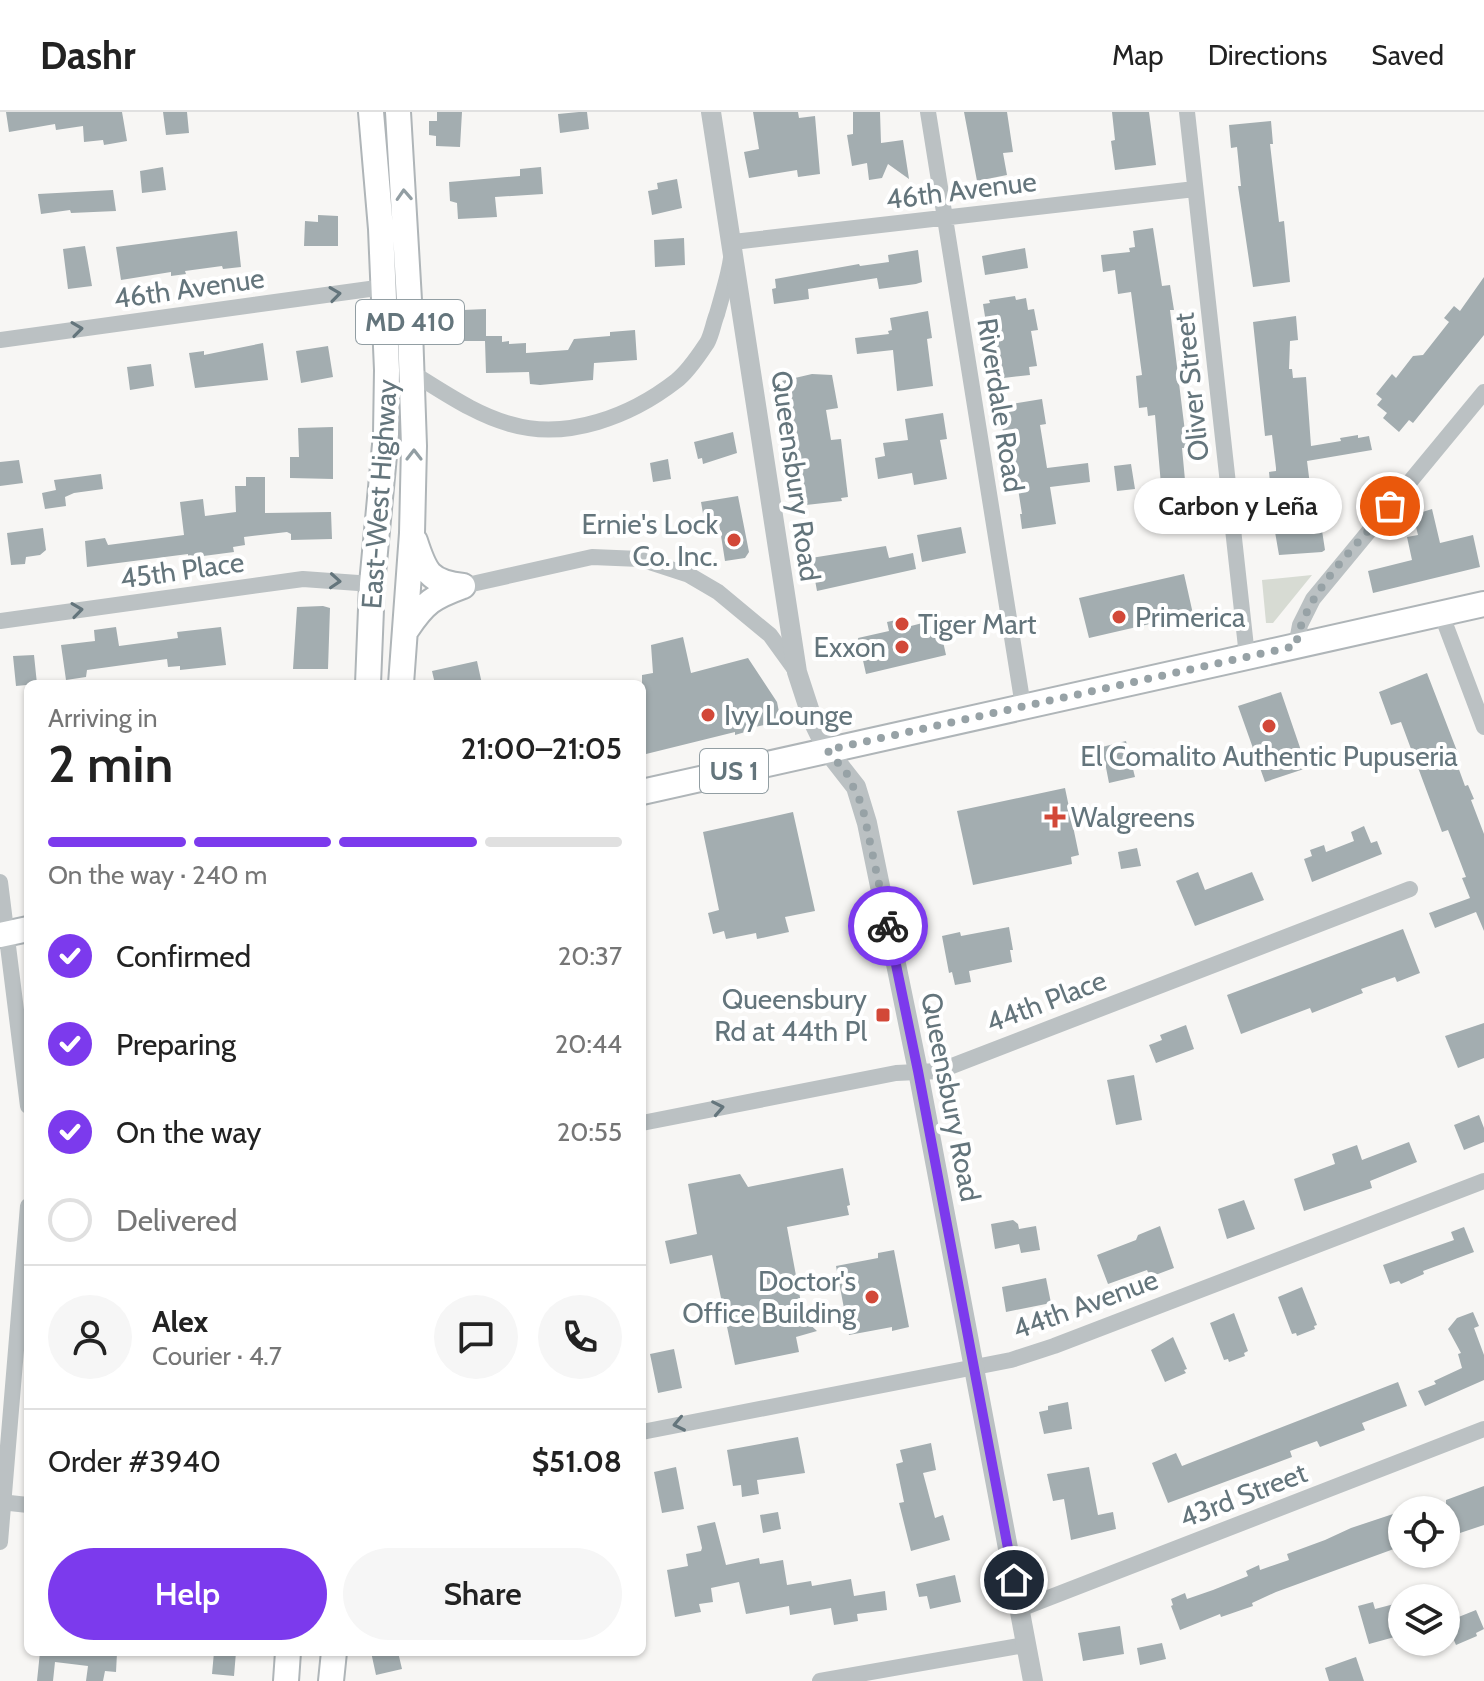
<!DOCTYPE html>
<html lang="en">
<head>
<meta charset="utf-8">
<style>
  :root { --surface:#fff; --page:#f6f6f6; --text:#222; --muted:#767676; --line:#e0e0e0; --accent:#7c3aed }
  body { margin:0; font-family:Cabin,sans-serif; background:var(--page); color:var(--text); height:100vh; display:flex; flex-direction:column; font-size:30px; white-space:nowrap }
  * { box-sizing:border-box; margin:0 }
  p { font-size:26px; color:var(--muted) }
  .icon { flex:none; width:44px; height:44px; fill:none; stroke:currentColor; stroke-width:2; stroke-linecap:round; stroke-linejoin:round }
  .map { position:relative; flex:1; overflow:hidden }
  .drawer { position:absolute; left:24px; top:568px; width:622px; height:976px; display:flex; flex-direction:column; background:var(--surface); border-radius:12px; box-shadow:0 2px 6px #0004 }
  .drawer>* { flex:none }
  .buttons { position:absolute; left:1388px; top:1384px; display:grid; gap:16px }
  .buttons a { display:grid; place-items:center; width:72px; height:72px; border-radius:50%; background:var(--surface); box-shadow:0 2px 6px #0004; font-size:40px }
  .pin { position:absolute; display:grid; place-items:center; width:68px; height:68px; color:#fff; margin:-34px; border:4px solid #fff; border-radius:50%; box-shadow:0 2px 8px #0007 }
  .courier { position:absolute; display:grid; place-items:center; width:80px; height:80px; margin:-40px; border:6px solid #7c3aed; border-radius:50%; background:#fff; color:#222; box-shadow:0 2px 10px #0007 }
  .bubble { position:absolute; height:56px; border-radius:28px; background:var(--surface); box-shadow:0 2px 6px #0004; font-size:26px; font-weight:600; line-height:56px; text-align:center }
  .head em { font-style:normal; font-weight:600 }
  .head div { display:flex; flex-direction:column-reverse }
  .head { display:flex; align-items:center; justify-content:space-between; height:136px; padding:0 24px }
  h1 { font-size:52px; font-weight:600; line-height:60px }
  .bar { display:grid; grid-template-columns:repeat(4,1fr); gap:12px 8px; align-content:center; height:96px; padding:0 24px }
  .bar i { height:10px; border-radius:6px; background:var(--line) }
  .bar .on { background:var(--accent) }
  .bar p { grid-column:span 4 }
  .line { display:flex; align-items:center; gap:20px; padding:0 24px; border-top:2px solid var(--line) }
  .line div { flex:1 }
  .round { display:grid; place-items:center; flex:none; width:84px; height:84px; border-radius:42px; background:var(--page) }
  ol { padding:0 24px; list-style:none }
  li { display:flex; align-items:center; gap:24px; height:88px }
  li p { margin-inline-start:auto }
  li .icon { padding:8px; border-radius:50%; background:var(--accent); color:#fff; stroke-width:4 }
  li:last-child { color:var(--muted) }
  li i { width:44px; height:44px; border:4px solid var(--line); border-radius:50% }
  .cta { display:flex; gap:16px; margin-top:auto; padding:16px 24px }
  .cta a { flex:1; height:92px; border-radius:48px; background:var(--accent); color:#fff; font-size:32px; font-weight:600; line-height:92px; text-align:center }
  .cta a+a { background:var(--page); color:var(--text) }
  header { display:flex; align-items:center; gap:48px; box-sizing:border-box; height:112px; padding:0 40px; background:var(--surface); border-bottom:2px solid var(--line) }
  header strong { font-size:38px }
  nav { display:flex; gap:44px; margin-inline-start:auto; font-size:28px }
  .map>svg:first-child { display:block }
  .green { fill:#d7dbd3 }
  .building { fill:#a3adb0 }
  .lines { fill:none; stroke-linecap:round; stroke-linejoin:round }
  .primary-casing { stroke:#afb5b8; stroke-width:28 }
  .minor { stroke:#bbc1c3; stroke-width:16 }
  .tertiary { stroke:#bbc1c3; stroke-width:20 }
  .primary { stroke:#fff; stroke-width:24 }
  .oneway { stroke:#929ea3 }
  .oneway2 { stroke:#64757c }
  .done { stroke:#97a2a6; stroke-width:8; stroke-dasharray:0 14.4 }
  .route { stroke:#7c3aed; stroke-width:10 }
  .poi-dot { fill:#d24838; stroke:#fff; stroke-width:3 }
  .labels { text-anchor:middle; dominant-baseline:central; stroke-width:8; stroke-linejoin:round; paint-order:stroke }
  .shield { fill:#fff; stroke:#929ea3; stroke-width:2 }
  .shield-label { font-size:26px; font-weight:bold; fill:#64757c }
  .street-label { font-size:28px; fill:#64757c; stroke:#fff }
  .poi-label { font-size:28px; fill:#64757c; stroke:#fff; text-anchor:end }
</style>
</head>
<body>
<header>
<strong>Dashr</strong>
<nav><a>Map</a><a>Directions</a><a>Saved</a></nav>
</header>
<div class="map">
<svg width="1484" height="1569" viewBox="0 0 1484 1569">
  <rect width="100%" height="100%" fill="#f7f6f4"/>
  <!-- green -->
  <path class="green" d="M1312 463 1273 511H1266L1262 468Z"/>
  <!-- building -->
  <path class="building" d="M6 0H122L127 29 104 33 103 28 84 30 83 14 56 18 55 12 9 20Z
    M163 0H187L189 21 166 23Z
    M437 0H462L460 35 436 34V24L429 23V9H437Z
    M579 0H587L589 17 560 21 558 2Z
    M753 0H798L799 6 815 4 820 62 798 65 797 58 749 66 744 40 759 37Z
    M853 0H880L881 31 903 28 909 67 888 52 882 66 869 68 867 51 852 54 847 23 853 22Z
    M964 0H1007L1013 40 1003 41 1007 63 977 69Z
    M1112 0H1149L1156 53 1115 58 1111 29 1115 28Z
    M1271 9 1273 32H1270L1279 110 1284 109 1290 170 1253 175 1238 74H1241L1237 35 1231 36 1229 13Z
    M163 55 166 78 142 81 140 59Z
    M541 55 543 82 495 85 497 105 458 107 457 91 450 89 449 70 520 64V57Z
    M677 67 682 96 652 103 648 79 658 77 657 71Z
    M113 78 116 99 71 101 70 98 41 102 38 82Z
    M318 103 338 104V134H304L305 109 318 110Z
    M1153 116 1162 174 1170 173 1174 198H1170L1187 336H1182L1185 368 1192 367 1194 393 1163 396 1155 303 1148 304 1147 295 1139 296 1136 264 1142 263 1131 180 1118 182 1115 158 1103 160 1101 143 1130 140 1129 136 1135 135 1133 119Z
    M237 119 241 155 223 157 222 154 185 159 186 162 171 164V160L121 168 116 135Z
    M684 126 685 153 655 155 654 128Z
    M85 134 92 174 68 177 63 137Z
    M1025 136 1028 156 985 163 982 144Z
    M918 138 922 170 916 172 879 177 877 166 808 177 809 187 774 192 772 177 776 176 775 167 859 152 860 154 889 150 888 143Z
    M1484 165V223L1413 311 1409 308 1399 320 1383 306 1387 301 1377 293 1382 287 1376 282 1392 262 1396 266 1413 244 1423 243 1449 210 1444 206 1454 194 1460 199Z
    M1015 184 1016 188 1026 186 1028 198 1034 197 1038 218 1031 219 1037 254 1029 255 1030 263 995 267 983 192 990 191 989 188Z
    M486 197V224H502V230L509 229V232L526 231V241L568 238 574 227 610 224V220L635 218 637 248 594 251 593 268 540 273 530 272 529 260 486 261 485 229H441L440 199Z
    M928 199 932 226 927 227 933 274 897 279 893 238 857 242 855 226 889 222 888 219 892 218 890 206Z
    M1296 204 1298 228 1290 229 1289 257H1292L1293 266 1306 265 1311 334 1341 329 1340 326 1358 323V326L1369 324 1372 338 1307 349 1311 381 1278 385 1277 382H1271L1269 360 1276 359V356L1272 323 1265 324 1253 210Z
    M263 231 268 268 195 276 189 241 204 239V243Z
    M328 234 333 265 301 271 296 239Z
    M151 252 154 274 130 278 127 255Z
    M812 262 832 263 838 296 826 298 831 328 841 327 848 385 841 386 842 389 806 393 799 338 796 339 782 269Z
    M1042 287 1046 312 1040 313 1047 356 1088 351 1090 370 1050 375 1056 412 1022 417 1020 402H1022L1009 319 1003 320 999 294Z
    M943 301 947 327 940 328 947 367 914 373 912 361 878 367 875 346 885 344 883 331 908 328 905 307Z
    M333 315V367L290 366V345H299L298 316Z
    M733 320 737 341 703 352 702 346 698 347 694 330Z
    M668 347 671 367 653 370 650 351Z
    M19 348 23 371 0 374V350Z
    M1131 352 1135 377 1117 379 1114 354Z
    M101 362 103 377 74 381 65 385 66 394 45 397 42 381 56 378 54 368Z
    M246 365H265V401L331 400 332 427 291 428V422L287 420 244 425 245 433 233 435 234 440 188 446V442L87 455 85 429 105 426 108 433 184 423 180 390 203 387 205 404 236 400 235 374H246Z
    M738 384 749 440 745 446 725 449 719 411 705 413 701 390Z
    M1432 397 1440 431 1473 423 1480 455 1373 481 1368 459 1412 448 1407 425 1418 423 1413 403Z
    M1321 412 1325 438 1322 440 1279 443 1275 420Z
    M961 415 966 441 922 450 917 423Z
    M43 416 46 438 40 443 26 445 25 452 11 453 7 421Z
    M886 434 889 446 913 441 916 457 817 479 811 446Z
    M1184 462 1193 502 1089 526 1079 486Z
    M323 494 330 496 328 557H293L297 495Z
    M905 506 907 515 938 507 946 543 866 562 858 526 889 519 887 510Z
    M116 515 119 534 164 528 178 526 177 520 221 515 226 553 180 558V554L168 555 167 547 87 558 86 565 66 568 61 533 95 529 94 518Z
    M683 525 691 561 748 546 777 590 780 605 777 610 751 616 752 618 735 623V620L642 643V563L653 561 651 533Z
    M34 543 37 572 16 574 13 544Z
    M477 549 482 572H435L432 559Z
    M1427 561 1457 639 1453 641 1465 674 1468 673 1474 687 1471 688 1484 722V819L1476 800 1435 816 1429 801 1470 786 1462 766 1466 765 1448 718 1442 720 1401 610 1391 613 1379 580Z
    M1281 580 1307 656 1265 670 1238 594Z
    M1126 629 1135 665 1109 671 1102 635Z
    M1065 676 1079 743 1071 745 1072 752 973 773 957 699Z
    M793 700 815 799 785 805 789 820 757 827 756 821 726 827 724 819 713 822 708 801 719 798 703 720Z
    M1364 714 1371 731 1377 729 1382 742 1312 770 1304 747 1312 744 1310 738 1324 733 1326 740 1354 729 1351 720Z
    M1137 736 1141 754 1121 757 1118 740Z
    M1198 760 1205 778 1252 760 1264 788 1195 814 1176 769Z
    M1009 815 1013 838H1010L1012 850 969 859 971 870 955 873 952 860 949 861 942 824 960 820 961 824Z
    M1403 817 1420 861 1397 870 1395 865 1361 877 1363 881 1312 901 1310 896 1241 922 1227 883Z
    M1484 911V946L1458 956 1445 924Z
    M1186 913 1194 937 1156 951 1149 933 1162 928 1160 923Z
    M1134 963 1142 1008 1116 1013 1107 968Z
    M1479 1003 1484 1016V1030L1464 1038 1454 1013Z
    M1409 1030 1417 1050 1370 1069 1372 1076 1304 1099 1294 1067 1335 1052 1332 1042 1357 1033 1362 1048Z
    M843 1056 850 1093 847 1094 849 1103 787 1115 804 1207 817 1219 796 1225 799 1240 735 1253 712 1143 670 1152 665 1129 697 1122 688 1072 740 1062 748 1075Z
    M1244 1088 1255 1117 1227 1127 1218 1097Z
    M1013 1108 1018 1112 1019 1117 1036 1114 1040 1138 1021 1141 1019 1132 995 1137 991 1112Z
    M1160 1114 1174 1156 1150 1165 1147 1158 1108 1172 1097 1143 1136 1128 1138 1123Z
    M1464 1115 1474 1140 1423 1159 1424 1162 1401 1172 1399 1169 1390 1172 1383 1153 1454 1128 1451 1120Z
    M894 1138 909 1215 892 1219V1215L849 1223 836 1154 878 1146V1141Z
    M1046 1166 1051 1191 1006 1200 1002 1175Z
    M1302 1175 1317 1213 1314 1214 1315 1217 1297 1224 1296 1221 1292 1222 1278 1185Z
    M1473 1200 1479 1214 1474 1216 1484 1243V1268L1425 1294 1418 1279 1436 1272 1434 1269 1462 1256 1458 1242 1461 1241 1448 1217 1457 1206Z
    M1234 1201 1248 1239 1244 1241 1245 1244 1229 1250 1228 1247 1224 1248 1210 1211Z
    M1173 1225 1187 1257 1184 1258 1186 1261 1165 1270 1151 1238Z
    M674 1237 682 1276 658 1281 650 1242Z
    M1398 1270 1407 1294 1362 1311 1365 1318 1320 1335 1317 1329 1290 1339 1292 1345 1168 1391 1152 1351 1176 1341 1182 1354Z
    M1068 1290 1072 1317 1044 1322 1039 1300 1048 1298V1294Z
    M798 1325 805 1361 757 1368 759 1382 742 1385 741 1373 733 1374 727 1338Z
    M931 1331 936 1358 923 1361 935 1406 943 1403 950 1428 911 1439 899 1391 904 1390 896 1352 903 1350 900 1338Z
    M676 1355 684 1397 662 1401 654 1360Z
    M1089 1355 1098 1403 1113 1400 1116 1417 1071 1428 1064 1387 1053 1389 1047 1362Z
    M1484 1374V1413L1460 1421 1456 1412 1446 1416V1388Z
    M1402 1399V1434L1276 1480 1252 1491 1253 1494 1221 1505 1220 1502 1180 1518 1171 1494 1173 1493 1171 1487 1185 1481 1187 1487 1213 1478 1248 1464 1246 1459 1259 1453 1260 1458 1289 1448 1287 1442 1325 1428 1351 1416Z
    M778 1400 781 1417 763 1421 760 1403Z
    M715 1410 726 1453 759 1446 760 1452 783 1448 787 1473 811 1469 812 1474 851 1467 854 1484 885 1479 887 1498 857 1502 858 1509 834 1513 831 1496 790 1503 789 1494 746 1502 739 1470 711 1476 713 1490 699 1492 701 1500 675 1505 667 1458 688 1454 686 1442 701 1439 702 1436 697 1414Z
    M955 1463 961 1490 930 1497 927 1484 919 1485 916 1472Z
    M1373 1490 1375 1497 1402 1490V1523L1369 1532 1358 1494Z
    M1476 1498 1484 1517 1476 1521 1477 1524 1456 1533 1446 1510Z
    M1120 1514 1124 1542 1083 1549 1078 1521Z
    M1162 1531 1166 1547 1140 1553 1137 1536Z
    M40 1540 117 1541 116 1560 105 1559 103 1569H86L88 1554 55 1550 53 1569H37Z
    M214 1540H236L234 1564 212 1562Z
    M371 1540H398L402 1557 376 1563Z
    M1356 1545 1364 1569H1329L1325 1556Z"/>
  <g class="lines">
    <defs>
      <path id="primary" d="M398 0 409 188 414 334 412 421 401 572
        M415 429C425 460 429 470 463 474
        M407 517C425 490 433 485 463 474
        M368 572 372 472 386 322 387 258 381 117 371 0
        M642 680 1484 492
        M0 823 28 817
        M286 1569 288 1540
        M331 1569 334 1540"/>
    </defs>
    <!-- primary casing -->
    <use href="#primary" class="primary-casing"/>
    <!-- minor -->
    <path class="minor" d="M928 0 1023 594
      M1187 0 1247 544
      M0 228 384 175
      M412 261C444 280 474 302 510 312 567 329 631 304 676 269 688 260 699 243 707 231 712 222 713 212 717 202 724 177 731 156 733 130L1195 77
      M463 474 592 445 640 447 689 463 718 480 770 523 796 559
      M1441 501 1484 615
      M0 509 303 467 372 472
      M1296 534 1300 513 1313 487 1484 280
      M0 770 28 994
      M642 1011 896 961 939 959 1410 777
      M642 1320 1011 1248 1054 1234 1484 1069
      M0 1390 28 1393
      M0 1430 28 1094
      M1020 1497 1484 1317
      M820 1569 1025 1533"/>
    <!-- tertiary -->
    <path class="tertiary" d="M711 0 797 560 813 609 827 638 856 675 867 711 918 959 1033 1569"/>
    <!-- primary -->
    <use href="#primary" class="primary"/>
  </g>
  <!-- one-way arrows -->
  <defs><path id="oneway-chevron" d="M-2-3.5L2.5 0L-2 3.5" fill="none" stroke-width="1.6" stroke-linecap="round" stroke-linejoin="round" transform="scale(2)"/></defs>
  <g class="oneway">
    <use href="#oneway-chevron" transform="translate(404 83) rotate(-93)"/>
    <use href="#oneway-chevron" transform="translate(414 343) rotate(-90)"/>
  </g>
  <g class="oneway2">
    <use href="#oneway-chevron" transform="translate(335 182) rotate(-8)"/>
    <use href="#oneway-chevron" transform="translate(77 217) rotate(-8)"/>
    <use href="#oneway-chevron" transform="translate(335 469) rotate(4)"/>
    <use href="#oneway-chevron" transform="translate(77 498) rotate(-8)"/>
    <use href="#oneway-chevron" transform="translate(718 996) rotate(-11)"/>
    <use href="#oneway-chevron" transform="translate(679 1312) rotate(168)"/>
  </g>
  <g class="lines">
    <!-- done -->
    <path class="done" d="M888 814 862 693 846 660 827 638 1296 534C1302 484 1358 432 1390 394"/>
    <!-- route -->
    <path class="route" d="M888 814 918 959 1014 1468"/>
  </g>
  <!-- markers -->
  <g class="poi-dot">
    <circle cx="734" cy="428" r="8"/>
    <circle cx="1119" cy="505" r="8"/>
    <circle cx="902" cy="512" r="8"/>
    <circle cx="902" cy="535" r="8"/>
    <circle cx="708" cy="603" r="8"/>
    <circle cx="1269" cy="614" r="8"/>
    <path d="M1051 693h8v8h8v8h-8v8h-8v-8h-8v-8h8z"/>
    <rect x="875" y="895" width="16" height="16" rx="4"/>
    <circle cx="872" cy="1185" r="8"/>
  </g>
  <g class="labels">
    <!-- shield labels -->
    <g class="shield">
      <rect x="356" y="188" width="108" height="44" rx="6"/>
      <rect x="700" y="637" width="68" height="44" rx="6"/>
    </g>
    <g class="shield-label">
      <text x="410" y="210">MD 410</text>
      <text x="734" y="659">US 1</text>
    </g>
    <!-- street labels -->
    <g class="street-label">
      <text transform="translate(961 78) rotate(-7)">46th Avenue</text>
      <text transform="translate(189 176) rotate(-8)">46th Avenue</text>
      <text transform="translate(1191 275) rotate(-96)">Oliver Street</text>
      <text transform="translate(1001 293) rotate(81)">Riverdale Road</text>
      <text transform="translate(796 364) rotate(82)">Queensbury Road</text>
      <text transform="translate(379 382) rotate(-86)">East-West Highway</text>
      <text transform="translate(182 458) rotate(-8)">45th Place</text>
      <text transform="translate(1046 889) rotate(-21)">44th Place</text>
      <text transform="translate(951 985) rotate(79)">Queensbury Road</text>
      <text transform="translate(1085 1192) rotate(-20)">44th Avenue</text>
      <text transform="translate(1243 1383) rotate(-21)">43rd Street</text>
    </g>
    <!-- poi labels -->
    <g class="poi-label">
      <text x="718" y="412">Ernie's Lock<tspan x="718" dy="32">Co. Inc.</tspan></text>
      <text x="1135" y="505" text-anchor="start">Primerica</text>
      <text x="918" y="512" text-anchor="start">Tiger Mart</text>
      <text x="886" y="535">Exxon</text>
      <text x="724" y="603" text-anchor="start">Ivy Lounge</text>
      <text x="1269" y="644" text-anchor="middle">El Comalito Authentic Pupuseria</text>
      <text x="1071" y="705" text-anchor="start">Walgreens</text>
      <text x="867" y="887">Queensbury<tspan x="867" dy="32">Rd at 44th Pl</tspan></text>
      <text x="856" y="1169">Doctor's<tspan x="856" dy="32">Office Building</tspan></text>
    </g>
  </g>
</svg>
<div class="buttons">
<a><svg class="icon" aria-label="locate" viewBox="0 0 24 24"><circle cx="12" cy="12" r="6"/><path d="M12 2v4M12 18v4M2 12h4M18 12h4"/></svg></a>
<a><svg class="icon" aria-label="layers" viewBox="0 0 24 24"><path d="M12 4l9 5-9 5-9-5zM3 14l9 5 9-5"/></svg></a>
</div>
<div class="pin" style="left:1390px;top:394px;background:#ea580c"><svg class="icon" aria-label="bag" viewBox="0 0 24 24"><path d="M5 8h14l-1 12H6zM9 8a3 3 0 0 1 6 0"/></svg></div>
<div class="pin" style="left:1014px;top:1468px;background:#1f2937"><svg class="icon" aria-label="home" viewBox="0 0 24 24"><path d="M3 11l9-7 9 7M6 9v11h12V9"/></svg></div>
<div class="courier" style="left:888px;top:814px"><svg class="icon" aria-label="bike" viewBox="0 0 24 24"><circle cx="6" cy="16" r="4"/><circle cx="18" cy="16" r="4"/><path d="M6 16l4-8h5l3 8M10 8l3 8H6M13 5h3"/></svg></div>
<div class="bubble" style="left:1134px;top:366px;width:208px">Carbon y Leña</div>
<section class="drawer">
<div class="head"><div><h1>2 min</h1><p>Arriving in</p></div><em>21:00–21:05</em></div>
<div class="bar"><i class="on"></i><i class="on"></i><i class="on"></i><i></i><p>On the way · 240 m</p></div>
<ol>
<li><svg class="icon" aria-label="check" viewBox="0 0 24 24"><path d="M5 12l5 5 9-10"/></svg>Confirmed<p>20:37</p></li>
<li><svg class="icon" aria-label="check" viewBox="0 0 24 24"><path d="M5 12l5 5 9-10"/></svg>Preparing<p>20:44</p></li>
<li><svg class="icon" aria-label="check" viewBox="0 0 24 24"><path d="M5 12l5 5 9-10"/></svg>On the way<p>20:55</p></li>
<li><i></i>Delivered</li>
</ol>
<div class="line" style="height:144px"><a class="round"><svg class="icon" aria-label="person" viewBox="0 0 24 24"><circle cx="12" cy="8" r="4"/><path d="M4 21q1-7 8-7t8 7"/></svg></a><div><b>Alex</b><p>Courier · 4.7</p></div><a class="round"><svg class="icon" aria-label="chat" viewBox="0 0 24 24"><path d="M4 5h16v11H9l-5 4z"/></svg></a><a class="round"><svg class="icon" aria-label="phone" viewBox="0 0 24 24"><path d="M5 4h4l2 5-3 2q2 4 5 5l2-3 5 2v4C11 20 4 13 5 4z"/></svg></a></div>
<div class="line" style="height:104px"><div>Order #3940</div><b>$51.08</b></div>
<div class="cta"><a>Help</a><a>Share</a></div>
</section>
</div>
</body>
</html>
